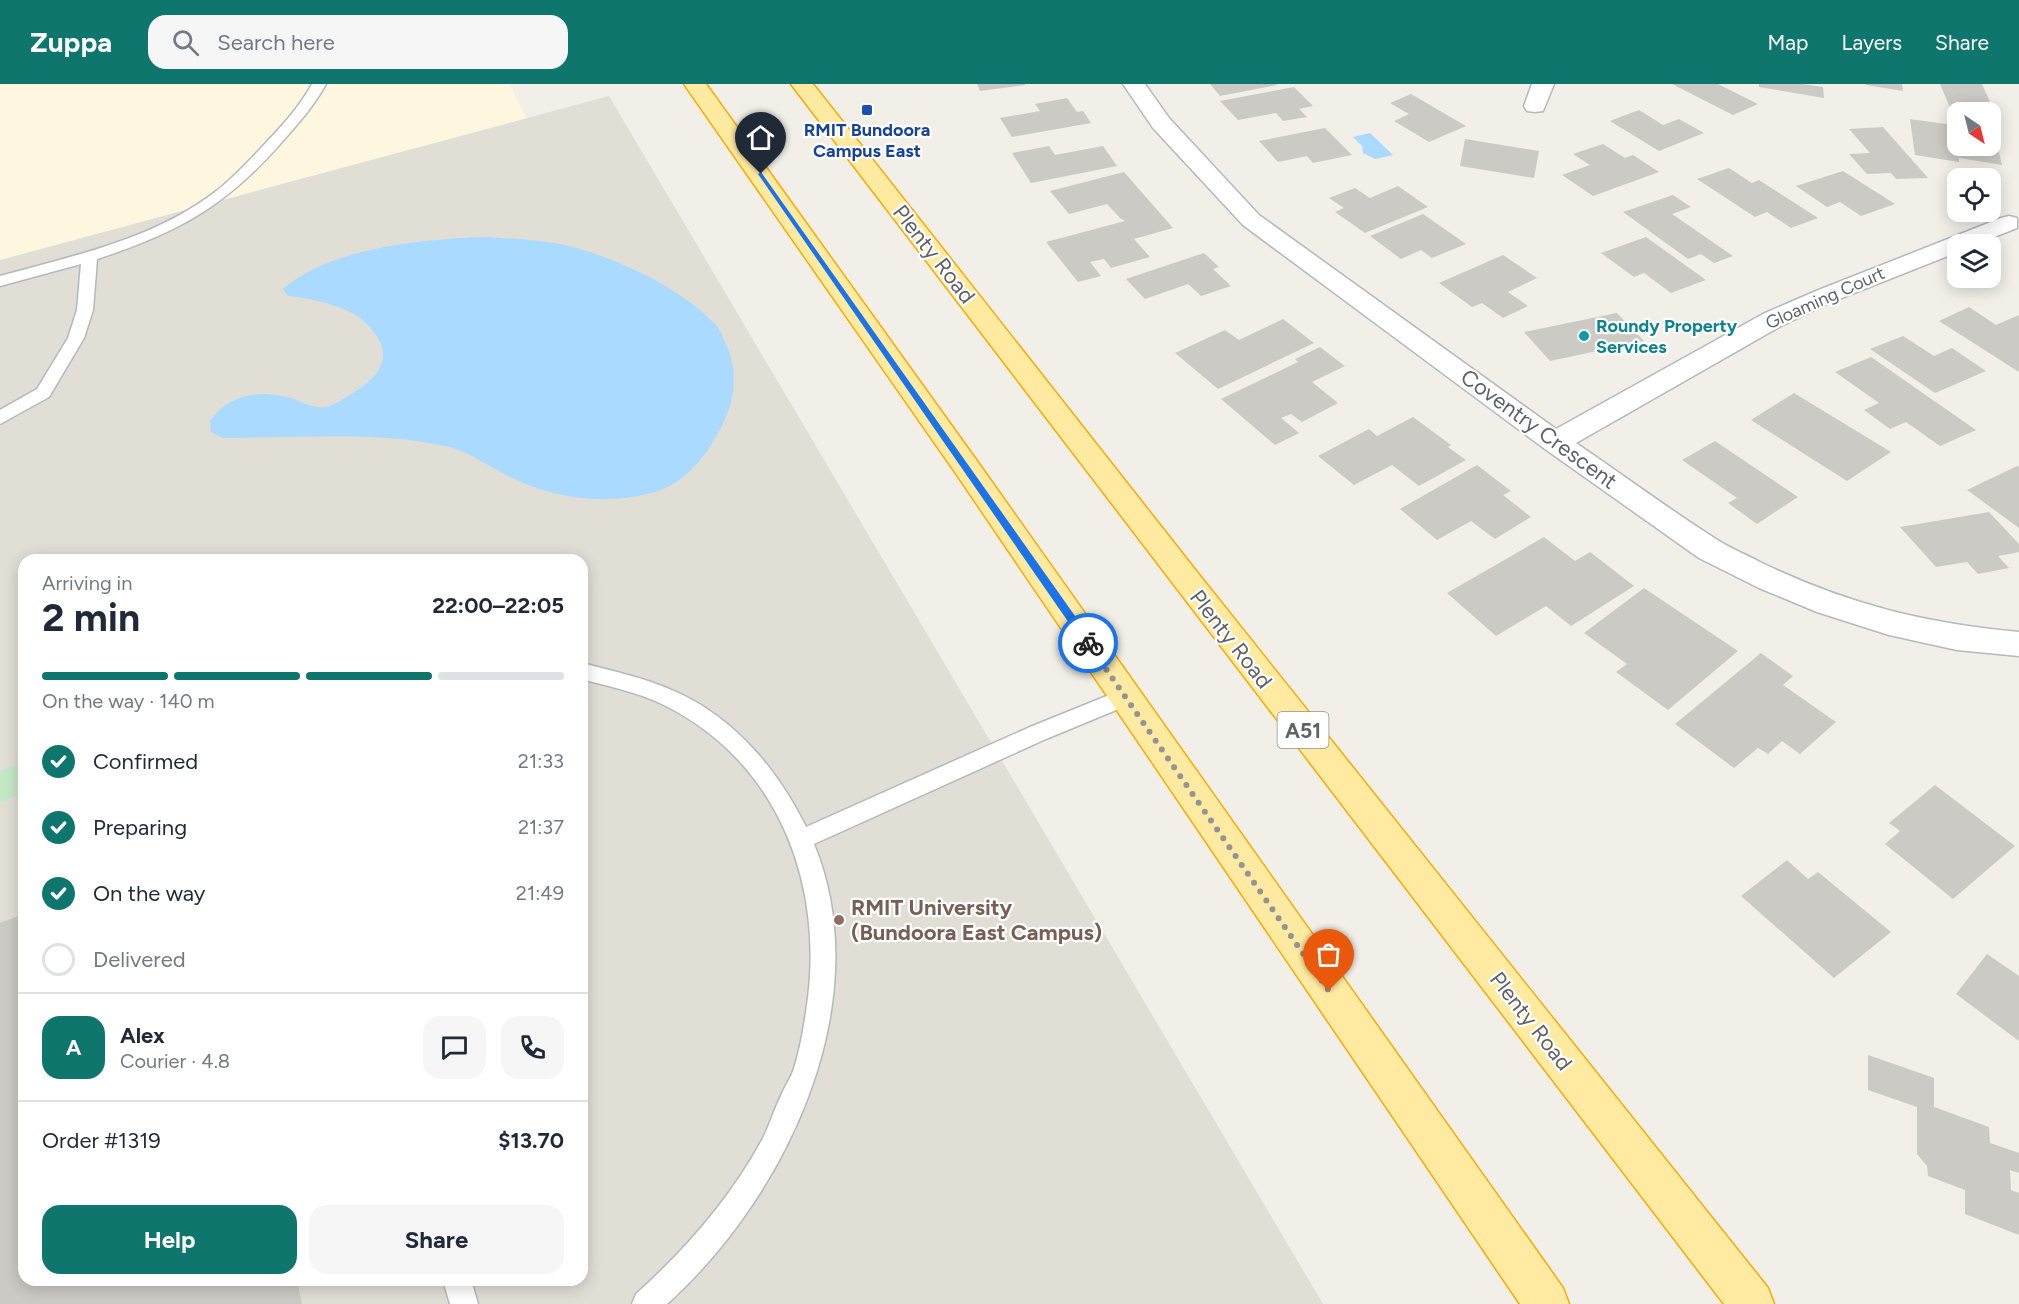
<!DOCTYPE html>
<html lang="en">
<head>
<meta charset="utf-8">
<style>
  :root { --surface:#fff; --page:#f6f6f7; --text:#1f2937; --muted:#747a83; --line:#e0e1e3; --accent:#0f766e }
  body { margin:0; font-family:Figtree,sans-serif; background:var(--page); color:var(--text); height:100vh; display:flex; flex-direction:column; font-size:22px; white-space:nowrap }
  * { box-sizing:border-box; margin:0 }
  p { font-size:20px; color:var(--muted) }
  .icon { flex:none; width:33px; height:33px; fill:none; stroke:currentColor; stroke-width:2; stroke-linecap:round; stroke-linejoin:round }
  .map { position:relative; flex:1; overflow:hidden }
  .side { position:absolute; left:18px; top:470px; width:570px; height:732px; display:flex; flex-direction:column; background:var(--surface); border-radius:18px; box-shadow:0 3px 15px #0003 }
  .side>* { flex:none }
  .needle { width:39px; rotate:145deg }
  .buttons { position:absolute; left:1947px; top:18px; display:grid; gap:12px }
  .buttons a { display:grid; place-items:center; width:54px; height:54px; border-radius:12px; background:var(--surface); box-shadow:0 3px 15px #0003; font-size:30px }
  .pin { position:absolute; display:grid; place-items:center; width:51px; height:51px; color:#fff; margin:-62px -26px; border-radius:50% 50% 50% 0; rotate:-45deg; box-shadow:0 0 6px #0007 }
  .pin .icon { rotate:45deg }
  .courier { position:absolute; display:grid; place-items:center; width:60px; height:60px; margin:-30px; border:4px solid #1a73e8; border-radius:50%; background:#fff; color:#222; box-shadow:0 2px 8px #0007 }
  .head em { font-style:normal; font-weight:700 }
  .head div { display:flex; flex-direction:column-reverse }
  .head { display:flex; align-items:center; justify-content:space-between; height:102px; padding:0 24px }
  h1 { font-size:39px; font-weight:700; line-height:45px }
  .bar { display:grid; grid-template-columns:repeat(4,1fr); gap:9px 6px; align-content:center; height:72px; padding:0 24px }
  .bar i { height:8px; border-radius:4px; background:var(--line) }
  .bar .active { background:var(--accent) }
  .bar p { grid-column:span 4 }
  .line { display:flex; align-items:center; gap:15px; padding:0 24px; border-top:2px solid var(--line) }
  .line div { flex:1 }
  .round { display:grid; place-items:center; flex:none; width:63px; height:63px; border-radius:18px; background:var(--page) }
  ol { padding:0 24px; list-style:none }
  li { display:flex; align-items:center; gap:18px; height:66px }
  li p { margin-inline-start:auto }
  li .icon { padding:6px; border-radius:50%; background:var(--accent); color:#fff; stroke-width:4 }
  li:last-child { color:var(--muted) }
  li i { width:33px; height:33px; border:3px solid var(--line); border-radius:50% }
  .primary-button { display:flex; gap:12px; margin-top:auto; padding:12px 24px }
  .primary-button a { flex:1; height:69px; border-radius:18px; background:var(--accent); color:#fff; font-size:24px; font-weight:700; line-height:69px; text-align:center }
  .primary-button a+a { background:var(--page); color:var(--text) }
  header { display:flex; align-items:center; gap:36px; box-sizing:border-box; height:84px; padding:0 30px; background:var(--accent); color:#fff }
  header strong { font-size:28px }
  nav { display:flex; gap:33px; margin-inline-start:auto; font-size:21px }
  .search { width:420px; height:54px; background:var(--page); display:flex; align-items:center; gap:15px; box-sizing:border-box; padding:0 21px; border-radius:18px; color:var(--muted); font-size:22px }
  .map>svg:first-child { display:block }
  .commercial { fill:#fef7e0 }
  .education { fill:#e1ded6; fill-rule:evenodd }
  .green { fill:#c5e8c5 }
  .water { fill:#aadaff }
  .building { fill:#cccac5 }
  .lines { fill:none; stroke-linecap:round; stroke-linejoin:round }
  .service-casing { stroke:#b5b8bc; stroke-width:3 }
  .minor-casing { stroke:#b5b8bc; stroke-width:3 }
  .trunk-casing { stroke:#f9ab00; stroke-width:3 }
  .service { fill:#fff; fill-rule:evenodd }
  .minor { fill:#fff; fill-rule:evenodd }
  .trunk { fill:#feeaa1; fill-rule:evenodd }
  .route { fill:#1a73e8 }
  .done { stroke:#929495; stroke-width:6; stroke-dasharray:0 10.8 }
  .transit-dot { fill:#1a4fb4; stroke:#fff; stroke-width:2 }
  .culture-dot { fill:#0f9aa8; stroke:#fff; stroke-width:2 }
  .education-dot { fill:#8d6e63; stroke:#fff; stroke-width:2 }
  .labels { text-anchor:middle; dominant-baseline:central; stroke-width:4.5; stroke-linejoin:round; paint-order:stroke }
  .far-transit-label { font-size:18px; font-weight:bold; fill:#164399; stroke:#fff }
  .far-street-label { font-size:18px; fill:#5f6368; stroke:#fff }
  .far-culture-label { font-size:18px; font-weight:bold; fill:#0d838f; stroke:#fff; text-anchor:start }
  .shield { fill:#fff; stroke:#8f9295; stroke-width:1.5 }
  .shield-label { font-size:21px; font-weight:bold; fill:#5f6368 }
  .street-label { font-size:22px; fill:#5f6368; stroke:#fff }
  .education-label { font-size:22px; font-weight:bold; fill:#785e54; stroke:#fff; text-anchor:start }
</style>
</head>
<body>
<header>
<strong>Zuppa</strong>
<div class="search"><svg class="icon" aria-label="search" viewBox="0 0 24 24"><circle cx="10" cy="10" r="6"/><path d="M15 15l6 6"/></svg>Search here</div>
<nav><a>Map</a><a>Layers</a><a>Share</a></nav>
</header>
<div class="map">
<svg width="2019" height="1220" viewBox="0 0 2019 1220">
  <rect width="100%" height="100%" fill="#f1efe8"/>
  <!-- commercial -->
  <path class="commercial" d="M0 0H510L539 61 0 191Z"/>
  <!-- education -->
  <path class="education" d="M609 12 1323 1220H0V176ZM24 476H582V1196H24Z"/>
  <!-- green -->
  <path class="green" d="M24 679V709L0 718V687Z"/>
  <!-- water -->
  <path class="water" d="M1370 49 1393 71 1375 75 1363 69 1362 62 1353 53Z
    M486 153C517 155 549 156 580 165 625 178 685 207 717 242 720 246 723 253 725 258 738 285 736 312 723 340 708 369 688 398 655 408 606 422 554 415 510 393 492 384 472 370 453 364 385 346 293 354 223 354L211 348 210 337C227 313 254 306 283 312 299 315 310 325 327 323 332 322 338 318 343 315 364 303 394 284 379 256 372 242 359 232 346 226 326 218 309 214 288 212L283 205C331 163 425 155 486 153Z"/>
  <!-- building -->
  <path class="building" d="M977 0H1025V1L980 7Z
    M1210 0H1276L1277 1 1220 12Z
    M1672 0H1718L1758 20 1733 31Z
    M1759 0H1802L1823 3 1824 14 1759 3Z
    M1866 0H1902L1903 7 1866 1Z
    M1940 0H1982L1996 31 1951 26Z
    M1294 3 1313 22 1299 25 1307 33 1283 37 1276 29 1238 36 1220 17Z
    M1411 10 1466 42 1429 58 1394 37 1409 30 1390 19Z
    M1067 14 1077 28 1083 27 1091 39 1012 53 1000 34 1040 27 1035 20Z
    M1639 26 1663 41 1679 35 1704 49 1659 67 1610 37Z
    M1910 35 1953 41 1954 44 1958 45V62L1997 60 2002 81 1959 74V78L1915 71Z
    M1883 43 1928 94 1896 95 1891 89 1867 90 1849 70 1870 69 1849 45Z
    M1325 44 1352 71 1313 79 1307 72 1278 78 1259 57Z
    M1465 55 1539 67 1534 94 1460 82Z
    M1603 60 1625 74 1633 71 1659 88 1593 112 1562 91 1590 81 1573 70Z
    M1049 62 1055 71 1103 62 1117 82 1031 99 1012 69Z
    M1729 84 1752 99 1759 96 1818 134 1791 144 1767 128 1755 133 1697 95Z
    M1843 87 1895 120 1861 132 1840 118 1827 123 1796 102Z
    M1124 88 1173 144 1134 155 1150 173 1111 184 1104 175 1090 178 1101 192 1078 198 1046 158 1125 137 1120 134 1107 120 1069 130 1050 107Z
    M1398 102 1428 123 1365 149 1335 128 1344 124 1329 114 1355 104 1370 114Z
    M1673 111 1691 123 1672 130 1733 172 1714 179 1701 170 1688 175 1623 128Z
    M1423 130 1466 160 1432 174 1421 166 1401 175 1370 152Z
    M1646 153 1706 196 1671 209 1644 189 1634 193 1601 169Z
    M1204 169 1219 183 1213 185 1231 202 1201 212 1188 200 1145 215 1126 195Z
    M1503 171 1537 194 1508 208 1528 222 1503 234 1482 219 1472 223 1439 199Z
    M1969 223 1996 241 2019 231V288L1939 237Z
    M1617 229 1644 257 1550 277 1524 248Z
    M1283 235 1314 259 1218 305 1175 269 1225 246 1239 256Z
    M1903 252 1934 272 1952 264 1986 287 1935 309 1870 265Z
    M1320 263 1345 282 1312 298 1338 319 1302 338 1291 330 1281 334 1299 349 1275 361 1221 315 1298 278 1295 275Z
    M1871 273 1976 346 1940 362 1906 338 1890 345 1864 326 1879 319 1835 288Z
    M1794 309 1891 368 1847 397 1751 336Z
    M1413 333 1451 361 1448 363 1466 376 1419 402 1392 381 1354 401 1318 372 1369 345 1377 352Z
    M1715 357 1798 413 1757 440 1728 419 1737 414 1682 376Z
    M1477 381 1511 407 1503 411 1531 433 1495 455 1471 437 1437 456 1400 425Z
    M2017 382 2019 383V444L1967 406Z
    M1989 428 2019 460V468L1998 472 2009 484 1978 490 1967 478 1936 483 1900 443Z
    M1544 453 1575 477 1590 468 1634 502 1571 542 1546 522 1496 552 1447 509Z
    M1644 504 1738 567 1668 626 1616 588 1627 580 1584 549Z
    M1761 569 1793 592 1783 601 1836 638 1800 670 1782 657 1768 670 1758 664 1734 684 1675 640Z
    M1935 701 2015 762 1953 815 1885 760 1900 747 1889 739Z
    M1787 776 1808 795 1818 788 1891 848 1834 894 1741 812Z
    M24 830V1196H297L302 1220H0V839Z
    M1987 870 2019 892V957L1956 910Z
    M1868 971 1934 994V1023L1989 1043 1990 1059 2019 1069V1089L2010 1086 2011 1106 2019 1109V1151L1965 1130V1106L1928 1092 1927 1082 1917 1070V1023L1868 1006Z"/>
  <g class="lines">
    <defs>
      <path id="service" d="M312 0H326C314 22 298 40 281 59 225 123 177 149 97 175L93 226 84 254 49 313 0 340V326L37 305 68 254 77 226 81 180 0 202V192C73 172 154 155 215 108 232 95 247 79 261 64 280 44 299 24 312 0Z
        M582 579C613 587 645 594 674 607 734 633 778 686 806 743L1030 643 1119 607 1126 605 1133 607 1137 613 1133 619 1046 655 814 760C879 918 786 1113 667 1220H632L636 1210C685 1166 730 1115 762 1056 769 1043 773 1028 780 1014 783 1006 788 998 792 990 799 971 803 948 806 928 826 805 781 679 664 621 638 608 610 603 582 595Z
        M443 1196H471L478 1220H450Z"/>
      <path id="minor" d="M1123 0H1145L1169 34 1259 131 1556 345 1763 230 1816 207 2001 134 2009 132 2017 134V144L1976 160H1958V168L1834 217 1781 242 1576 359C1623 391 1670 426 1719 457 1732 465 1747 471 1760 478 1846 520 1924 539 2019 548V572L1957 566 1889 551 1817 528 1759 504 1699 474 1545 365 1243 141 1153 44Z
        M1532 0H1554L1543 27 1535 28 1527 27 1524 22Z"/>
      <path id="trunk" d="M684 0H706L977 377 1563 1204 1569 1220H1520L957 391Z
        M791 0H813L1193 483 1768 1204 1774 1220H1724Z"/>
    </defs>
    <!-- service casing -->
    <use href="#service" class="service-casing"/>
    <!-- minor casing -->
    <use href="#minor" class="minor-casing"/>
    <!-- trunk casing -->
    <use href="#trunk" class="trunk-casing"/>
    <!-- service -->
    <use href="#service" class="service"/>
    <!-- minor -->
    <use href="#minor" class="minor"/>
    <!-- trunk -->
    <use href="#trunk" class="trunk"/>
  </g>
  <!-- route -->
  <path class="route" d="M761 88 1092 556V562H1085L758 90Z"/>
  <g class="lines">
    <!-- done -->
    <path class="done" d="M1088 559 1329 907"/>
  </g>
  <!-- markers -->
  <rect class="transit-dot" x="861" y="20" width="12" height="12" rx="3"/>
  <circle class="culture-dot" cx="1584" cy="252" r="6"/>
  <circle class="education-dot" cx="839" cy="836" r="6"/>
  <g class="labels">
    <!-- far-transit labels -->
    <g class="far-transit-label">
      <text x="867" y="46">RMIT Bundoora<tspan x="867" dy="21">Campus East</tspan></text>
    </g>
    <!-- far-street labels -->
    <g class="far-street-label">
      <text transform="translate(1825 214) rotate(-24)">Gloaming Court</text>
    </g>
    <!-- far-culture labels -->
    <g class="far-culture-label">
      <text x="1596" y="242">Roundy Property<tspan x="1596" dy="21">Services</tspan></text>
    </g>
    <!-- shield labels -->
    <rect class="shield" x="1277.5" y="628" width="51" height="36" rx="4.5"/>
    <g class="shield-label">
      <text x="1303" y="646">A51</text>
    </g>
    <!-- street labels -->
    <g class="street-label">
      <text transform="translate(934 170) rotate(52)">Plenty Road</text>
      <text transform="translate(1539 345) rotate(36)">Coventry Crescent</text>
      <text transform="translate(1231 555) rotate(52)">Plenty Road</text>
      <text transform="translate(1531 937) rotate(52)">Plenty Road</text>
    </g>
    <!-- education labels -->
    <g class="education-label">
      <text x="851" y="823">RMIT University<tspan x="851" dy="25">(Bundoora East Campus)</tspan></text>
    </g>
  </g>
</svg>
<div class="buttons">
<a><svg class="needle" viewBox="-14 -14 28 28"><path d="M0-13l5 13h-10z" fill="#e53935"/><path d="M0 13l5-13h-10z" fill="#747a83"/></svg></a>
<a><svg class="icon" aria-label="locate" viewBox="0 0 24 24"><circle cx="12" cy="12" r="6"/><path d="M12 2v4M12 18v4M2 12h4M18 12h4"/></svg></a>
<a><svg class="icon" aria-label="layers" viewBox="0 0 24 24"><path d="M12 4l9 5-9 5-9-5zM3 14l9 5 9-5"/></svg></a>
</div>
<div class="pin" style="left:1329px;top:907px;background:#ea580c"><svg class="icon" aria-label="bag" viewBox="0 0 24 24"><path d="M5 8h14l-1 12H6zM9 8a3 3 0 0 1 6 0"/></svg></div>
<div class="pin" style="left:761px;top:90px;background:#1f2937"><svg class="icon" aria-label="home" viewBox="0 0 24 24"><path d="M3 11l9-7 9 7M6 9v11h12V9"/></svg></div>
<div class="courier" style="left:1088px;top:559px"><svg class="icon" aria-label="bike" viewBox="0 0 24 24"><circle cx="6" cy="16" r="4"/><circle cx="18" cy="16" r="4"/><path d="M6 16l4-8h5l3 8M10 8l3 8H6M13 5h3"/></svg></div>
<section class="side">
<div class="head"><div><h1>2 min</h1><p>Arriving in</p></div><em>22:00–22:05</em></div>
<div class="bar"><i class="active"></i><i class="active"></i><i class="active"></i><i></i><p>On the way · 140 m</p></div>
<ol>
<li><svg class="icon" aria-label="check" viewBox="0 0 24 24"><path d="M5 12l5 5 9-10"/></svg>Confirmed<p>21:33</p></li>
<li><svg class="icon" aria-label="check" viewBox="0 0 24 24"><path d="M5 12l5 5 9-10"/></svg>Preparing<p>21:37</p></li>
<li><svg class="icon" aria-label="check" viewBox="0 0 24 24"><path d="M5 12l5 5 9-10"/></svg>On the way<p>21:49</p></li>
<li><i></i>Delivered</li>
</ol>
<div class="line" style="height:108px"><b class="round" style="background:var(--accent);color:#fff">A</b><div><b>Alex</b><p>Courier · 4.8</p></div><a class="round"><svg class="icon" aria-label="chat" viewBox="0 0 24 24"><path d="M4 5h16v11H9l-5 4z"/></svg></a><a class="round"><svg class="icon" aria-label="phone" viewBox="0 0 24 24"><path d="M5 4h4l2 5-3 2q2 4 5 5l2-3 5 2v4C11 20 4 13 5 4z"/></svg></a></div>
<div class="line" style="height:78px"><div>Order #1319</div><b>$13.70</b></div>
<div class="primary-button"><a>Help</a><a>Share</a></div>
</section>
</div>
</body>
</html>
